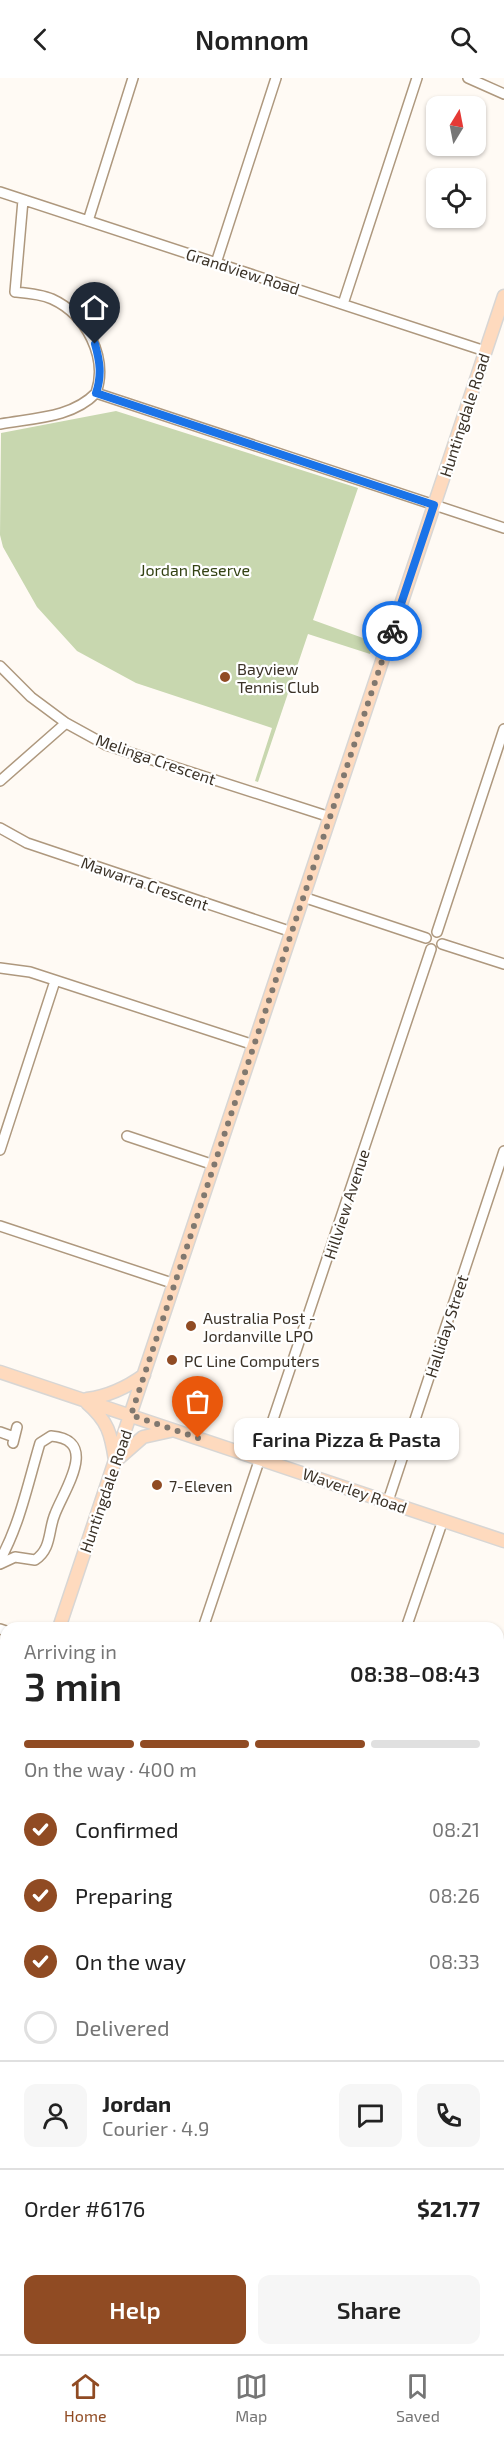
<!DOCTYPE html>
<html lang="en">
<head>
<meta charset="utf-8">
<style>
  :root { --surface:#fff; --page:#f6f6f6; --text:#222; --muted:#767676; --line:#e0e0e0; --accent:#904b23 }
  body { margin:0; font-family:"Exo 2",sans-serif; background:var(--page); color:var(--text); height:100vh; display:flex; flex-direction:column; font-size:22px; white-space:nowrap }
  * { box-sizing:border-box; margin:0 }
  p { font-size:20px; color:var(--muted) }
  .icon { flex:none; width:33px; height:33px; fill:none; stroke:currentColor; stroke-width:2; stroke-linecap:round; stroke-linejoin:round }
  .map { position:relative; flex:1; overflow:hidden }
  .drawer { position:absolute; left:0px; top:1544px; width:504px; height:734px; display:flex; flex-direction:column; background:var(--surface); border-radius:18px 18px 0 0; box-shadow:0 2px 4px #0004 }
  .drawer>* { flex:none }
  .needle { width:39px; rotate:10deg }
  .buttons { position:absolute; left:426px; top:18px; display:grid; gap:12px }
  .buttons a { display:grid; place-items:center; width:60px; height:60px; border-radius:12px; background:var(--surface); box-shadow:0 2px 4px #0004; font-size:30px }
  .pin { position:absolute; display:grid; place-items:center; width:51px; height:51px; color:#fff; margin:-62px -26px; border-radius:50% 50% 50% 0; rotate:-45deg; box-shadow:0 0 6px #0007 }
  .pin .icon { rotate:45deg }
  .courier { position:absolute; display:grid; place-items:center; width:60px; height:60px; margin:-30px; border:4px solid #1a73e8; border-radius:50%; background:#fff; color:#222; box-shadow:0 2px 8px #0007 }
  .bubble { position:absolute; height:42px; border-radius:12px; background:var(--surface); box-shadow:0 2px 4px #0004; font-size:20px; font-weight:600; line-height:42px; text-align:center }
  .head em { font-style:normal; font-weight:600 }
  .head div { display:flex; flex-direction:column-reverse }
  .head { display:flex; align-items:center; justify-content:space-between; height:102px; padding:0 24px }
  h1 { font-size:39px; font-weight:600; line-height:45px }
  .bar { display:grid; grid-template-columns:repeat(4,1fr); gap:9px 6px; align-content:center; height:72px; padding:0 24px }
  .bar i { height:8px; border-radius:4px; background:var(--line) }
  .bar .current { background:var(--accent) }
  .bar p { grid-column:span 4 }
  .line { display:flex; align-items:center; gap:15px; padding:0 24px; border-top:2px solid var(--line) }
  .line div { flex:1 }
  .round { display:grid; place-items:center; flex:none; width:63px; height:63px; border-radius:12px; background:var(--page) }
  ol { padding:0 24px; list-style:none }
  li { display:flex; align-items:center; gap:18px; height:66px }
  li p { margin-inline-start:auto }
  li .icon { padding:6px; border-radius:50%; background:var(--accent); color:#fff; stroke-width:4 }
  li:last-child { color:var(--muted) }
  li i { width:33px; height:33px; border:3px solid var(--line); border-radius:50% }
  .primary-button { display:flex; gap:12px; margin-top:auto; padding:12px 24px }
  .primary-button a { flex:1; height:69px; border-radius:12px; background:var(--accent); color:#fff; font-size:24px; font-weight:600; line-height:69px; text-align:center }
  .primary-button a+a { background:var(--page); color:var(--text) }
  header { display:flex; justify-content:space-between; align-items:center; height:78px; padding:0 24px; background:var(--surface); font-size:27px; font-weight:600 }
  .menu { display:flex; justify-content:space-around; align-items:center; height:84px; border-top:2px solid var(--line); background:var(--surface); font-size:16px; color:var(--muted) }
  .menu a { display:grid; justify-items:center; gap:3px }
  .menu .current { color:var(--accent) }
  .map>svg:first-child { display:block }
  .green { fill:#c8d7af }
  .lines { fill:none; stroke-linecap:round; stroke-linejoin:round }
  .minor-casing { stroke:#ae987e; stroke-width:12 }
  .major-casing { stroke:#d8d6d4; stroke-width:15 }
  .highway-casing { stroke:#d8d6d4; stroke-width:16 }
  .minor { stroke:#fff; stroke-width:9 }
  .major { stroke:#fedabe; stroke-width:12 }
  .highway { stroke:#fec293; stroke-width:14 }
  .done { stroke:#80786f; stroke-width:6; stroke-dasharray:0 10.8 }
  .route { stroke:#1a73e8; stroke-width:8 }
  .poi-dot { fill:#904b23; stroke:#fff; stroke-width:2 }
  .labels { text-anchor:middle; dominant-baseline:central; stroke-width:4.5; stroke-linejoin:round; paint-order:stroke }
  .street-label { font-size:16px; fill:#3b3227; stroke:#fff }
  .park-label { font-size:16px; fill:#334213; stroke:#fff }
  .poi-label { font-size:16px; fill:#3b3227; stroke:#fff; text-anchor:start }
</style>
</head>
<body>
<header><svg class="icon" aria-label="back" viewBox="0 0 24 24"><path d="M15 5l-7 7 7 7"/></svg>Nomnom<svg class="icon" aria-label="search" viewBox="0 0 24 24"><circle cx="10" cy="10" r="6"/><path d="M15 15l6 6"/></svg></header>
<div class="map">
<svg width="504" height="2276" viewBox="0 0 504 2276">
  <rect width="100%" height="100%" fill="#fffaf4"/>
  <!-- green -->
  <path class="green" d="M116 333 358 410 313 542 374 564 370 576 308 556 258 704 255 703 272 650 136 605 77 573 37 529 3 469 0 457 1 355Z
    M0 1865 6 1868V1928L0 1926Z
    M498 2100 504 2102V2204L498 2199Z
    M0 2164 6 2166V2247H0Z"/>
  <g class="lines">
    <defs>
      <path id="minor" d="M468 0 504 16
        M0 114 485 273
        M23 122 15 214C27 215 41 216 52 221 87 237 108 280 96 315
        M88 143 133 0
        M216 185 276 0
        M343 226 417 0
        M0 346C33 340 72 340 96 315L504 450
        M0 588 31 619 66 645 106 667 330 739
        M0 703 66 645
        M0 750 27 765 292 854
        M303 819 426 860
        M437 854 504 651
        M442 866 504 886
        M0 890 30 894 254 967
        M127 1058 214 1087
        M0 1072 55 903
        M0 1148 175 1206
        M0 1354 14 1359
        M13 1365 17 1349
        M388 1423 504 1073
        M0 1482C20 1446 28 1405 40 1365L51 1358C100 1362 64 1412 55 1436 48 1452 52 1471 35 1482L15 1479 0 1486
        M203 1550 431 871
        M406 1550 443 1442
        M0 1551 6 1553
        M0 1674 6 1676
        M498 1691 504 1674
        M0 2099 6 2101
        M303 2271 306 2276"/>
      <path id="major" d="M0 1294 504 1463
        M87 1321C109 1318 126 1310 144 1297
        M87 1325C108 1343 111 1356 115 1382
        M119 1380 143 1359 170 1353
        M59 1550 504 218
        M0 1724 6 1706"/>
      <path id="highway" d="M0 1847 6 1854
        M0 1936 6 1939
        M0 1979 6 1982
        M0 2013 6 2015
        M498 2252 504 2258
        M452 2271 457 2276"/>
    </defs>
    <!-- minor casing -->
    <use href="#minor" class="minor-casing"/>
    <!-- major casing -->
    <use href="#major" class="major-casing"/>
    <!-- highway casing -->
    <use href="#highway" class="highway-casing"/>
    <!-- minor -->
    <use href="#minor" class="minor"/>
    <!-- major -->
    <use href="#major" class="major"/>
    <!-- highway -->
    <use href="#highway" class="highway"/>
  </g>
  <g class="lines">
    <!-- done -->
    <path class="done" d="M198 1360 131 1337 392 553"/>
    <!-- route -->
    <path class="route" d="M95 266C100 284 102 297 96 315L434 427 392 553"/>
  </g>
  <!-- markers -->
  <g class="poi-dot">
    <circle cx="225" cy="599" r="6"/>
    <circle cx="191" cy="1248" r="6"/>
    <circle cx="172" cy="1282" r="6"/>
    <circle cx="157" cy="1407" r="6"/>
  </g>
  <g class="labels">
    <!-- street labels -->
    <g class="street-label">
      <text transform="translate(243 193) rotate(18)">Grandview Road</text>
      <text transform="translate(464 337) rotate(-72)">Huntingdale Road</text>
      <text transform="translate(156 681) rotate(19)">Melinga Crescent</text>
      <text transform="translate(145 805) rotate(19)">Mawarra Crescent</text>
      <text transform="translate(346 1126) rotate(-72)">Hillview Avenue</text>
      <text transform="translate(446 1248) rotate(-72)">Halliday Street</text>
      <text transform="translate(355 1412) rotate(19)">Waverley Road</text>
      <text transform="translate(105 1413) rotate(-71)">Huntingdale Road</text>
    </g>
    <!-- park labels -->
    <g class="park-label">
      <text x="195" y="491">Jordan Reserve</text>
    </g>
    <!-- poi labels -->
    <g class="poi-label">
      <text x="237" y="590">Bayview<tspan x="237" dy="18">Tennis Club</tspan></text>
      <text x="203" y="1239">Australia Post -<tspan x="203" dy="18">Jordanville LPO</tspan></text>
      <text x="184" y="1282">PC Line Computers</text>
      <text x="169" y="1407">7-Eleven</text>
    </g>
  </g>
</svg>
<div class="buttons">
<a><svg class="needle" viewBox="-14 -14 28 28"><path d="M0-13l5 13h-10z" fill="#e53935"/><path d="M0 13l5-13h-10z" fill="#767676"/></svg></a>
<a><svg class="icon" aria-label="locate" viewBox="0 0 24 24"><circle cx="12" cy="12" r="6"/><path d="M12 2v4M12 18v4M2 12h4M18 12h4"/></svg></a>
</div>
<div class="pin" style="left:198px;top:1360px;background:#ea580c"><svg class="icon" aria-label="bag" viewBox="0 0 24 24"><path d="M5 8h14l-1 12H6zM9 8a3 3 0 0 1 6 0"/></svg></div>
<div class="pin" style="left:95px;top:266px;background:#1f2937"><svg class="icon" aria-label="home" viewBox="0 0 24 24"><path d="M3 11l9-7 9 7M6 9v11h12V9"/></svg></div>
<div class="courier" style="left:392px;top:553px"><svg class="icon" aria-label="bike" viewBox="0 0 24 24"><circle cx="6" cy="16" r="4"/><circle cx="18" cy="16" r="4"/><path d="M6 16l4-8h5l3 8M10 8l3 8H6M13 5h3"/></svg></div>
<div class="bubble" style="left:234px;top:1340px;width:225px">Farina Pizza &amp; Pasta</div>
<section class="drawer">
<div class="head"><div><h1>3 min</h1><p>Arriving in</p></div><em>08:38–08:43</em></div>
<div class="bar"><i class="current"></i><i class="current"></i><i class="current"></i><i></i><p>On the way · 400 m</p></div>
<ol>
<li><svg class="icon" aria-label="check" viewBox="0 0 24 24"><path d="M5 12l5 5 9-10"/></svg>Confirmed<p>08:21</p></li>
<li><svg class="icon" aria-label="check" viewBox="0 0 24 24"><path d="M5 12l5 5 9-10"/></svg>Preparing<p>08:26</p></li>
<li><svg class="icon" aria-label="check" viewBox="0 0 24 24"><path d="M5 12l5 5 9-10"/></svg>On the way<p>08:33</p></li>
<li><i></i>Delivered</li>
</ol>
<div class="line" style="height:108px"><a class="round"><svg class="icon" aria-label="person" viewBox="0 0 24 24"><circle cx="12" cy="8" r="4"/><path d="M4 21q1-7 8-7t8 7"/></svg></a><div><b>Jordan</b><p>Courier · 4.9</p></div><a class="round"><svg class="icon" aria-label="chat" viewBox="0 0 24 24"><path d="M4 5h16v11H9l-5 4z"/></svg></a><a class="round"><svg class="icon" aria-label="phone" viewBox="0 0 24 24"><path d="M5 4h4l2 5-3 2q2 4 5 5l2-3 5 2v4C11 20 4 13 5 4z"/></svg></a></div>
<div class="line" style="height:78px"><div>Order #6176</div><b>$21.77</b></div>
<div class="primary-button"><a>Help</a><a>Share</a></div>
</section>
</div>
<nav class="menu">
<a class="current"><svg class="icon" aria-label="home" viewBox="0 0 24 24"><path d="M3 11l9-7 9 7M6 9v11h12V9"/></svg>Home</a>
<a><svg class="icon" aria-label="map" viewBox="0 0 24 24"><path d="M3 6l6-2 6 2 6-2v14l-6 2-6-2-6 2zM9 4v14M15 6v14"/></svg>Map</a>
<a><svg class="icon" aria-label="saved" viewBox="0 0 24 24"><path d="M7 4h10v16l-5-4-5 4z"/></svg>Saved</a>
</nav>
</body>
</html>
